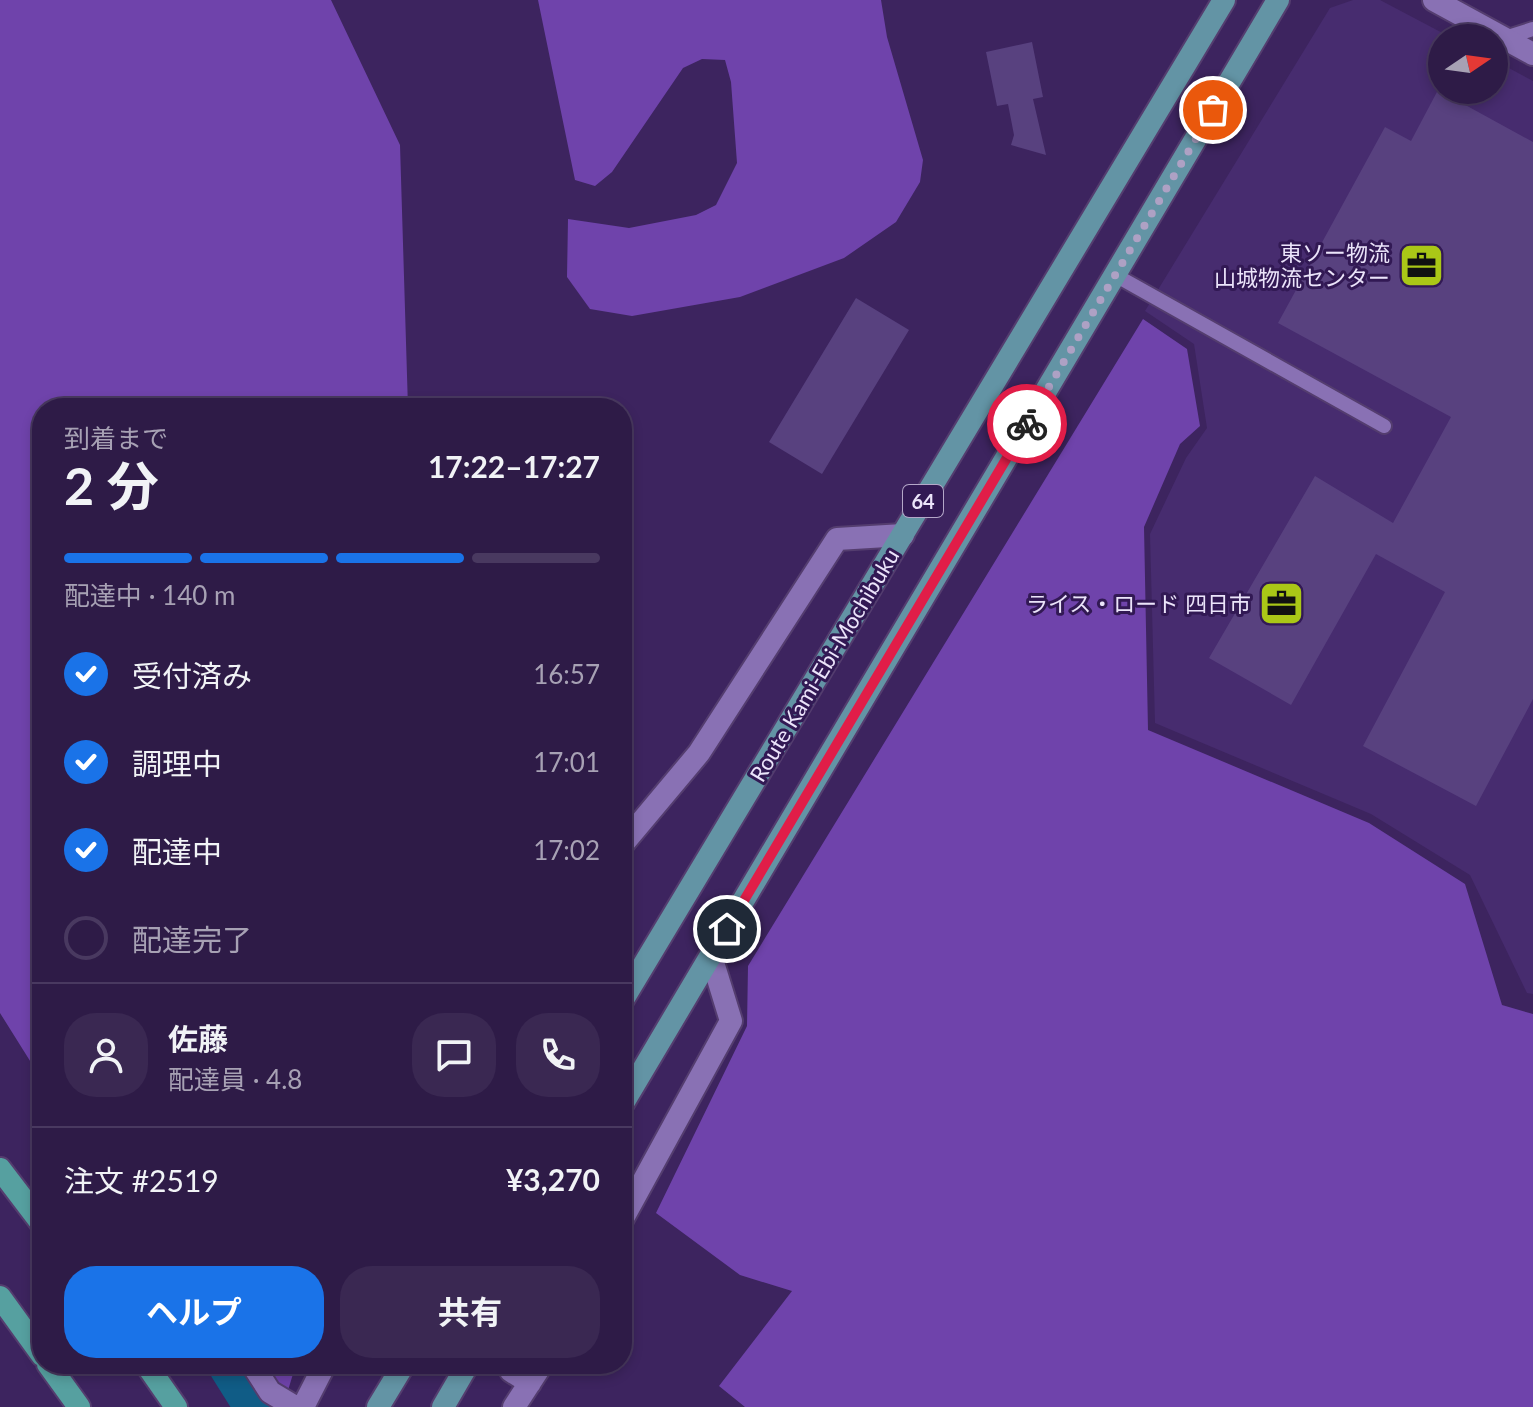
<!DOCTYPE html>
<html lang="ja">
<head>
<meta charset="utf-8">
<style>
  :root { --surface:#2e1b47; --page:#3a2852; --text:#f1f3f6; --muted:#a7a1b4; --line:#493960; --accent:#1a73e8 }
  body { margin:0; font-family:Lato,"Noto Sans JP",sans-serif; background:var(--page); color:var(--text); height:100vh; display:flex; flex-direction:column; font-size:30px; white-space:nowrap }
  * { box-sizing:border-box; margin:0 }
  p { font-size:26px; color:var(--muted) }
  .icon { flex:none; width:44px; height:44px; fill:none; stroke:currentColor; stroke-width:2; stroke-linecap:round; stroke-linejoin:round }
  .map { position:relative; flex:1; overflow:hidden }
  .details { position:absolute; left:32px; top:398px; width:600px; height:976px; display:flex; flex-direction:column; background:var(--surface); border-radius:32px; box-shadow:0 4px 12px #0003,0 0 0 2px var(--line) }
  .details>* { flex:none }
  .needle { width:52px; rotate:77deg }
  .controls { position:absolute; left:1428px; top:24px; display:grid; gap:16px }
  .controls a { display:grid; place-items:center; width:80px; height:80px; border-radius:50%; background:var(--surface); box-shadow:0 4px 12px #0003,0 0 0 2px var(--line); font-size:40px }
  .pin { position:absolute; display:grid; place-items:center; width:68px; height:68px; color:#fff; margin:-34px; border:4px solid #fff; border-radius:50%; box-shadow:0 2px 8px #0007 }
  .courier { position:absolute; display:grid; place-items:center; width:80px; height:80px; margin:-40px; border:6px solid #e11d48; border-radius:50%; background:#fff; color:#222; box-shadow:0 2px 10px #0007 }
  .headline em { font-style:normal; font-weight:700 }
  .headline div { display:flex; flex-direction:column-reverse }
  .headline { display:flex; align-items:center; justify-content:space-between; height:136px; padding:0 32px }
  h1 { font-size:52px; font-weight:700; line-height:60px }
  .bar { display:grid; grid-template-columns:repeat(4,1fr); gap:12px 8px; align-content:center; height:96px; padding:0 32px }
  .bar i { height:10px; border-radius:6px; background:var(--line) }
  .bar .on { background:var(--accent) }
  .bar p { grid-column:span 4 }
  .line { display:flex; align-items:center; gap:20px; padding:0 32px; border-top:2px solid var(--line) }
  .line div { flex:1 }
  .round { display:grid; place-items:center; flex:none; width:84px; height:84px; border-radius:32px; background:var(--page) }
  ol { padding:0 32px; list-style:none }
  li { display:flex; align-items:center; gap:24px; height:88px }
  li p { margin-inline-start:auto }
  li .icon { padding:8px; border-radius:50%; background:var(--accent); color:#fff; stroke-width:4 }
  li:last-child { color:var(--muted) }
  li i { width:44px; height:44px; border:4px solid var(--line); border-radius:50% }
  .button { display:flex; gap:16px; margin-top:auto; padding:16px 32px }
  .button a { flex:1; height:92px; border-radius:32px; background:var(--accent); color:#fff; font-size:32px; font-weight:700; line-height:92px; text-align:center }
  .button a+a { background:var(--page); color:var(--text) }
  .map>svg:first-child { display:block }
  .built { fill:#472c6f }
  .forest { fill:#6f43ab }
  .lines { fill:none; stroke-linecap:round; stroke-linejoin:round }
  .river { stroke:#105c86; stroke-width:50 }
  .building { fill:#58417f }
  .service-casing { stroke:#543d6f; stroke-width:18 }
  .minor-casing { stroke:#543d6f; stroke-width:26 }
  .tertiary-casing { stroke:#543d6f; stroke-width:26 }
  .primary-casing { stroke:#543d6f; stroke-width:26 }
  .trunk-casing { stroke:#543d6f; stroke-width:26 }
  .service { stroke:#8971b4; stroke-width:14 }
  .minor { stroke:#8971b4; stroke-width:22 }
  .tertiary { stroke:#8971b4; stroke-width:22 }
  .primary { stroke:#6394a5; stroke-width:22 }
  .trunk { stroke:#56a0a0; stroke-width:22 }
  .done { stroke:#aea1c4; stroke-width:8; stroke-dasharray:0 14.4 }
  .route { stroke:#e11d48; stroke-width:10 }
  .labels { text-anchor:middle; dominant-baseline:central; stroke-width:6; stroke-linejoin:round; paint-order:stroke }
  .shield { fill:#321954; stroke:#b4a7c8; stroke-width:2 }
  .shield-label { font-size:20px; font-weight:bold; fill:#ebe4fa }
  .poi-label { font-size:22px; fill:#ebe4fa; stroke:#321954; text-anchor:end }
  .street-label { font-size:22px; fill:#ebe4fa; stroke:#321954 }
</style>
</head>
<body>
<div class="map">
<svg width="1533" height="1407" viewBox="0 0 1533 1407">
  <rect width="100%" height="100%" fill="#3d245f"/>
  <!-- built -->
  <path class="built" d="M1353 0H1380L1452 38H1442V90H1494V60L1533 81V994L1527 993 1470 875 1371 814 1155 723 1150 534 1186 458 1207 428 1194 344 1145 311 1330 8Z"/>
  <!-- forest -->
  <path class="forest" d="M0 0H331L400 145 408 408H42V1080L0 1013Z
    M538 0H881L887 37 923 160 920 182 896 222 844 258 740 297 632 316 590 309 567 277 568 219 629 228 696 215 716 205 737 163 731 82 725 60 702 59 683 68 612 172 595 186 575 180Z
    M1143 319 1187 349 1200 426 1180 444 1144 527 1148 730 1369 823 1465 884 1502 1005 1533 1014V1407H745L719 1386 792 1291 740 1275 656 1213 747 1026 748 966Z
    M232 1364H296L283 1407H269Z"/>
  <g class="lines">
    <!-- river -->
    <path class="river" d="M233 1364 260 1407"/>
  </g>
  <!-- building -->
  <path class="building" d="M1032 42 1043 97 1033 99 1046 155 1011 145 1014 135 1008 104 997 106 986 52Z
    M1438 90 1533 142V699L1476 806 1363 746 1445 592 1376 554 1291 705 1209 658 1315 476 1393 523 1451 417 1278 323 1385 127 1411 141Z
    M856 298 909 330 822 474 769 442Z"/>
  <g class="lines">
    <defs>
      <path id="service" d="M1505 38 1533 29
        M1115 275 1384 426"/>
      <path id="minor" d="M622 845 699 753 837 539 903 535
        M622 1220 731 1021 711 956
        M252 1364 270 1392 295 1407
        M511 1371 530 1383
        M303 1407 325 1364
        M514 1407 542 1364"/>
      <path id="tertiary" d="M1434 0 1533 54"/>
      <path id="primary" d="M622 1001 1224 0
        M622 1105 1278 0
        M378 1407 404 1364
        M443 1407 468 1364"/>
      <path id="trunk" d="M0 1169 42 1224
        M0 1297 42 1355
        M48 1364 79 1407
        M146 1364 176 1407"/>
    </defs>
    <!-- service casing -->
    <use href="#service" class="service-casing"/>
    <!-- minor casing -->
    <use href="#minor" class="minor-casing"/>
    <!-- tertiary casing -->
    <use href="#tertiary" class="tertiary-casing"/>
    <!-- primary casing -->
    <use href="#primary" class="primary-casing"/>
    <!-- trunk casing -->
    <use href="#trunk" class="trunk-casing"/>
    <!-- service -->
    <use href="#service" class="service"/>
    <!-- minor -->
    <use href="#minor" class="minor"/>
    <!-- tertiary -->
    <use href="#tertiary" class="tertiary"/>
    <!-- primary -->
    <use href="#primary" class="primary"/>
    <!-- trunk -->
    <use href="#trunk" class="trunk"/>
  </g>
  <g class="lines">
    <!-- done -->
    <path class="done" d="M1027 424 1213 110"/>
    <!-- route -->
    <path class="route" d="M727 929 1027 424"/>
  </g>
  <!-- icons -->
  <defs>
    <symbol id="office-square" viewBox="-11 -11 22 22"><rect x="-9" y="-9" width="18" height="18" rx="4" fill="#aac717" stroke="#321954"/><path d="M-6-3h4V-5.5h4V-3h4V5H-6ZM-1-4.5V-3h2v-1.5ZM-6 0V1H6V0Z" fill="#111"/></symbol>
  </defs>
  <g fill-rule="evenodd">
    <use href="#office-square" x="1396" y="240" width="51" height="51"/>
    <use href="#office-square" x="1256" y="578" width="51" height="51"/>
  </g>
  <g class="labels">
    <!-- shield labels -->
    <rect class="shield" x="903" y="485" width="40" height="32" rx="6"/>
    <g class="shield-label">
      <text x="923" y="501">64</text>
    </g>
    <!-- poi labels -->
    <g class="poi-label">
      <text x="1390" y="252">東ソー物流<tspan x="1390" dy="25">山城物流センター</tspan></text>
      <text x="1251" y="603">ライス・ロード 四日市</text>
    </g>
    <!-- street labels -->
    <g class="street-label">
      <text transform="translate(824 665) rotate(-59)">Route Kami-Ebi-Mochibuku</text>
    </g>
  </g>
</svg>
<div class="controls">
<a><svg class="needle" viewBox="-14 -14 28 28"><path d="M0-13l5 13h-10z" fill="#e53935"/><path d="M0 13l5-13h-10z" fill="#a7a1b4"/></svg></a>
</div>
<div class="pin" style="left:1213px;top:110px;background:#ea580c"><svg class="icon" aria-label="bag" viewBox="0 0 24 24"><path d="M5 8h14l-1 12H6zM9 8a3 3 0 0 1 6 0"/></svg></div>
<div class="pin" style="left:727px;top:929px;background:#1f2937"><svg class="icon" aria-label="home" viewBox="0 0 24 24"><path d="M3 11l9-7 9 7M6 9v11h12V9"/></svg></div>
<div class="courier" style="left:1027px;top:424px"><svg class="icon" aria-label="bike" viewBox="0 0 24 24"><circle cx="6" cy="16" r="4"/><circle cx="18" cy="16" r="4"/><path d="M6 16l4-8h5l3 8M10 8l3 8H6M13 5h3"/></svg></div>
<section class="details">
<div class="headline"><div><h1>2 分</h1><p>到着まで</p></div><em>17:22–17:27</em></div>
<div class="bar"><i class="on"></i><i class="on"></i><i class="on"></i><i></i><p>配達中 · 140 m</p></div>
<ol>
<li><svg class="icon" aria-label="check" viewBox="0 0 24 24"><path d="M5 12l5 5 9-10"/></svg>受付済み<p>16:57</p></li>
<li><svg class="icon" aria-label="check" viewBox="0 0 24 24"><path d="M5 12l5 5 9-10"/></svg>調理中<p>17:01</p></li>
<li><svg class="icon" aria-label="check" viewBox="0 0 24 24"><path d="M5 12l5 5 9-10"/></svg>配達中<p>17:02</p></li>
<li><i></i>配達完了</li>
</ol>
<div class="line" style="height:144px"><a class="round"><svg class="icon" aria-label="person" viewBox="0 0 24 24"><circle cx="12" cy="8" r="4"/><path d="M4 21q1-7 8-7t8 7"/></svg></a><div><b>佐藤</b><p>配達員 · 4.8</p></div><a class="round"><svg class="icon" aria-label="chat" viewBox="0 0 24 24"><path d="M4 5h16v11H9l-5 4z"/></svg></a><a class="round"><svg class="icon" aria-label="phone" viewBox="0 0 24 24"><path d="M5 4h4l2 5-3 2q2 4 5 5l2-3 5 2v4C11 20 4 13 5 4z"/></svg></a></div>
<div class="line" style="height:104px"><div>注文 #2519</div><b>¥3,270</b></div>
<div class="button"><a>ヘルプ</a><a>共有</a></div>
</section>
</div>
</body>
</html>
